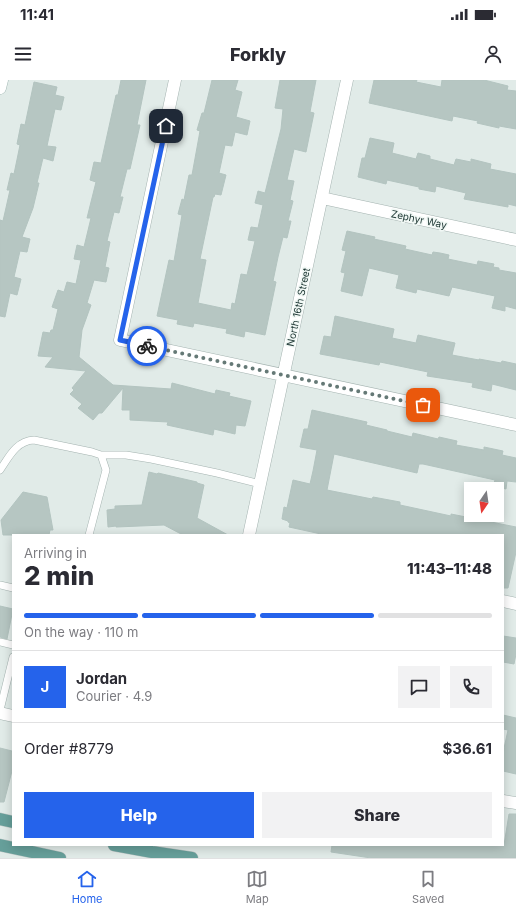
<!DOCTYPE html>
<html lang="en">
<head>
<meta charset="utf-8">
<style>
  :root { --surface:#fff; --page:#f2f2f3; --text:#2b2b33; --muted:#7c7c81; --line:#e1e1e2; --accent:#2563eb }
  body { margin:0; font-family:Inter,sans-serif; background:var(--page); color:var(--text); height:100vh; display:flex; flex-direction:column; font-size:15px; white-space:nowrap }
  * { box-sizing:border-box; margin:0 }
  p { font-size:13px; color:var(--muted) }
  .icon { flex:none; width:22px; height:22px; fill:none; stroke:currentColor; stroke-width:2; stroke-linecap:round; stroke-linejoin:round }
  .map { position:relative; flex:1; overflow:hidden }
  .side { position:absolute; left:12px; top:454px; width:492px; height:312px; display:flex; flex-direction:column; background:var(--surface); border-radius:0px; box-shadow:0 2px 10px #0003 }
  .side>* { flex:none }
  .needle { width:26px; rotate:193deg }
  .tools { position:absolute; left:464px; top:402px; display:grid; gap:8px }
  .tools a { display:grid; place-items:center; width:40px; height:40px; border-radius:0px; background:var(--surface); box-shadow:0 2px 10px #0003; font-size:20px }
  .pin { position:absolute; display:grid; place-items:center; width:34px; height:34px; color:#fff; margin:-17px; border-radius:8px; box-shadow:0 2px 6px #0006 }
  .courier { position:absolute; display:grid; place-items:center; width:40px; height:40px; margin:-20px; border:3px solid #2563eb; border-radius:50%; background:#fff; color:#222; box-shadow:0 1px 5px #0007 }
  .head em { font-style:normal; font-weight:800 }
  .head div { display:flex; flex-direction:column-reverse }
  .head { display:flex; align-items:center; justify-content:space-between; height:68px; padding:0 12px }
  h1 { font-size:26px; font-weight:800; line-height:30px }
  .bar { display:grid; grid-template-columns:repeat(4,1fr); gap:6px 4px; align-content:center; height:48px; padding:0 12px }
  .bar i { height:5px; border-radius:3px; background:var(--line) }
  .bar .on { background:var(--accent) }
  .bar p { grid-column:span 4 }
  .line { display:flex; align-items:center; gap:10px; padding:0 12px; border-top:1px solid var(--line) }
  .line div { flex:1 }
  .round { display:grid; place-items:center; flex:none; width:42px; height:42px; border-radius:0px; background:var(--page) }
  .action { display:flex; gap:8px; margin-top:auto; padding:8px 12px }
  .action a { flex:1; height:46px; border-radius:0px; background:var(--accent); color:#fff; font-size:16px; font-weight:800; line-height:46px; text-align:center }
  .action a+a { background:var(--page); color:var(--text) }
  .status { display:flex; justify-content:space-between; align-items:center; height:28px; padding:0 20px; background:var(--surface); direction:ltr }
  .status svg { height:11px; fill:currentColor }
  header { display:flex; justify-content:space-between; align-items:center; height:52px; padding:0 12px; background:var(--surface); font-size:18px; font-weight:800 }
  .dock { display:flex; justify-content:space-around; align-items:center; height:56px; border-top:1px solid var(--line); background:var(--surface); font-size:11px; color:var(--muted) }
  .dock a { display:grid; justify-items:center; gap:2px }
  .dock .on { color:var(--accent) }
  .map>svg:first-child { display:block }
  .building { fill:#b6c6c2; stroke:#b3c4c0 }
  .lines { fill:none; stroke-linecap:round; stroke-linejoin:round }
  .lane-casing { stroke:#a4b3b0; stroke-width:8 }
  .street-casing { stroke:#a4b3b0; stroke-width:13 }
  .secondary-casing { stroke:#a0b6b2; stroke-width:13 }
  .primary-casing { stroke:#c1c8c7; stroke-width:13 }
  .lane { stroke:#fff; stroke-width:7 }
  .street { stroke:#fff; stroke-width:12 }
  .secondary { stroke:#fff; stroke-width:12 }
  .primary { stroke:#669f9a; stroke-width:12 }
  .done { stroke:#657976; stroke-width:4; stroke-dasharray:0 7.2 }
  .route { stroke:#2563eb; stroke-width:5 }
  .labels { text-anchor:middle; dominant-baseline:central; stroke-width:3; stroke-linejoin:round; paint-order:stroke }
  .street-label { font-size:10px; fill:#223b38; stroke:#f1f8f5 }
</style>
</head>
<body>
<div class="status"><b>11:41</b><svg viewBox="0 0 49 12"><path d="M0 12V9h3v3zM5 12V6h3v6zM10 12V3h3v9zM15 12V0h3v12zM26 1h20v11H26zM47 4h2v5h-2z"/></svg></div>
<header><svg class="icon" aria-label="menu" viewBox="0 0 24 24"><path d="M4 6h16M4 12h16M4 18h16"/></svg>Forkly<svg class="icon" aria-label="person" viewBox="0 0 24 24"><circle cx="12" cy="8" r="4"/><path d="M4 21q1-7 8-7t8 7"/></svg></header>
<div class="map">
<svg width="516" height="778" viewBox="0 0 516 778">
  <rect width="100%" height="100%" fill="#e1ebe8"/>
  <!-- building -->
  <path class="building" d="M121 0H146L137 45H140L130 89H127L120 117H123L119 133 114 132 107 161 110 162 105 187 109 188 106 202 94 200 87 223 91 225 82 250 79 277 113 305 171 309 172 303 215 314 216 310 230 313 229 316 251 321 245 346 236 345 235 354 214 349 213 355 167 345 168 342 130 340V330H122L123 308 102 333H99L93 340 78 328 82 324 70 314 74 310 72 308 86 291 45 287 53 277 38 276 43 252 50 253 51 250H53L58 229 52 227 58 210 64 212 67 202 76 204 81 180 74 179 77 165 84 167 91 138H87L96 102 90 100 94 82 101 83 116 15H118Z
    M212 0H238L235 10 242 12 236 37 250 41 247 55 235 52 232 66 225 65 219 93 226 95 221 115 215 114 214 117H213L200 179 206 180 198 223 231 230 232 223 235 224 241 194 247 195 255 161 248 160 251 147 258 148 263 125 255 123 258 111 265 113 281 49 283 29 275 28 280 0H316L310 32 314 33 306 72 294 69 287 100 294 101 290 120 293 121 288 141H291L287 158 283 157 278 177 273 201 276 202 265 255 245 251 244 257 226 253 227 249 194 243 193 247 177 244 178 240 157 236 169 180 174 181 182 135 178 134 182 119 184 120 189 95H192L200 51 197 50 202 33H204Z
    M374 0H417L416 2 441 7 442 0H484L508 6 507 10 516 11V49L499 46V48L477 43 478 41 453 36 452 41 369 23Z
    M34 2 57 7 55 15 64 17 61 30 55 29 47 66 56 67 53 81 43 78 37 103H39L33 128 22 157 30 159 27 172 20 171 14 197 21 199 17 215 10 213 5 237 0 236V140L3 141 10 110H7L11 93 14 94 20 65 17 64 21 44 25 45Z
    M370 58 394 63 392 73 416 79 418 73 430 76V79L454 85 456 79 471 82V79L491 84 490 89 516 94V126L508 124V127L464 119 466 113 436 106 435 112 419 109V107L387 100 386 104 358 97 362 78H365Z
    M347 151 375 157 374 159 406 166 405 169 432 175 433 172 440 173 449 175 448 179 477 185 478 181 494 184 493 187 499 188V190L516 193V229L505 226V231L492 228 495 216 452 207 449 216 417 209 416 213 396 208 399 195 369 188 362 216 341 211 345 193 341 192 346 171 342 170Z
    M335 236 394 249 392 258 416 263 418 255 455 263 452 275 479 280V279L501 283 502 281 516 284V310L492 304 491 311 472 307 473 303 427 296 428 292 380 282 379 285 320 274 324 256 331 257Z
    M312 330 367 342 366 345 387 350V351L412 357 413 353 438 359 439 357 457 361 456 365 484 370V367L503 371 502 375 516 378V402L507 401 506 409 493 406 495 400 423 384H419L417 393 334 374 327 410 372 419 373 417 400 422V425L451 436V434L516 447V472L508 508H503V455H321V454L289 447 290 443 288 442V441L282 439 284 427 287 428 293 400 310 404 313 391 317 370 300 367 304 349H308Z
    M149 392 157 394 158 393 197 402V403L204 405 197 438 228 455H183L164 445 116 447V446L108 447 107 430 115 429V426L142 425Z
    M23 412 47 417 53 450H50L49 455H3L1 440Z
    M0 526 13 529 7 559 0 557Z
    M503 556 516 558V574L514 584 503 582Z
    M503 635 516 638V694L503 691V673L508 650 503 649Z
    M0 668 12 671 13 673V687L4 722H0Z
    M509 734H516V778H371L331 772 332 765H504Z"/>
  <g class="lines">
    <defs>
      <path id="lane" d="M101 375H126L151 379 217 393 260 404
        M0 390C9 377 16 361 34 360L92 372 101 375 106 390 89 455
        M0 505 13 508
        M0 562 13 565
        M0 630 13 577"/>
      <path id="street" d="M175 0 120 260 516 345
        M322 118 516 160
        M249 455 347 0
        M503 521 516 524
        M0 633 13 636
        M503 721 516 723"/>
      <path id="secondary" d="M0 8 2 0"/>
      <path id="primary" d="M0 739 13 742
        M0 765 60 778
        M114 765 152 772 192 778"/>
    </defs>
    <!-- lane casing -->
    <use href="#lane" class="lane-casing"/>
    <!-- street casing -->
    <use href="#street" class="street-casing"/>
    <!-- secondary casing -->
    <use href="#secondary" class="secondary-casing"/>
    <!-- primary casing -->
    <use href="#primary" class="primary-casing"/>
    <!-- lane -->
    <use href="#lane" class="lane"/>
    <!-- street -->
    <use href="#street" class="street"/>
    <!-- secondary -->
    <use href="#secondary" class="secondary"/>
    <!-- primary -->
    <use href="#primary" class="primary"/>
  </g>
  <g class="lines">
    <!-- done -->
    <path class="done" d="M147 266 423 325"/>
    <!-- route -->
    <path class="route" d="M147 266 120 260 166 46"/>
  </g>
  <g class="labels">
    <!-- street labels -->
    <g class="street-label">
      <text transform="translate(419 139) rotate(12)">Zephyr Way</text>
      <text transform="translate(298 227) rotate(-78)">North 16th Street</text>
    </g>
  </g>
</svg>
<div class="tools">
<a><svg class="needle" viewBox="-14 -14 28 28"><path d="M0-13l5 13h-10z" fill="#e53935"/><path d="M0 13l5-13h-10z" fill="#7c7c81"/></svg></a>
</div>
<div class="pin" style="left:423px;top:325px;background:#ea580c"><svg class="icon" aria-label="bag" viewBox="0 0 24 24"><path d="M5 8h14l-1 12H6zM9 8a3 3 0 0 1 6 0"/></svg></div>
<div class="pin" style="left:166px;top:46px;background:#1f2937"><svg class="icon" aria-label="home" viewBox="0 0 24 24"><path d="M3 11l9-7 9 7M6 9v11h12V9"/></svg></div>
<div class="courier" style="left:147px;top:266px"><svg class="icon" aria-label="bike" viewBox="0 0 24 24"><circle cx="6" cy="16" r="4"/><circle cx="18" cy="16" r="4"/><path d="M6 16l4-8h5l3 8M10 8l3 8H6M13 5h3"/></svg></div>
<section class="side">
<div class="head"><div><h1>2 min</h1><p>Arriving in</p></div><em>11:43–11:48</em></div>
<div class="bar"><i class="on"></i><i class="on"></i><i class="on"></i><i></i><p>On the way · 110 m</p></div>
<div class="line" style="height:72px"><b class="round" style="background:var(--accent);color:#fff">J</b><div><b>Jordan</b><p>Courier · 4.9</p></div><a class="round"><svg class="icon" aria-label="chat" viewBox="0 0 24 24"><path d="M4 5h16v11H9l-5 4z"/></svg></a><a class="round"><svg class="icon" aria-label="phone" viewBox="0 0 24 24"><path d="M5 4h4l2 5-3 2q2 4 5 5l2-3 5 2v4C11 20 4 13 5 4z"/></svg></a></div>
<div class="line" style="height:52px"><div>Order #8779</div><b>$36.61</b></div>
<div class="action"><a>Help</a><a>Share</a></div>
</section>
</div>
<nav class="dock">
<a class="on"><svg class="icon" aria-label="home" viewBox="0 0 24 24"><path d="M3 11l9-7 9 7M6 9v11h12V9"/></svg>Home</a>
<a><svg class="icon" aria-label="map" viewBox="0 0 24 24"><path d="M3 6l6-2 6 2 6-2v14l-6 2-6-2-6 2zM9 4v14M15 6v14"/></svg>Map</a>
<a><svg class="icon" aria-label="saved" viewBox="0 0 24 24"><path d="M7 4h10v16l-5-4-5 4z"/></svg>Saved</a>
</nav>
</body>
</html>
